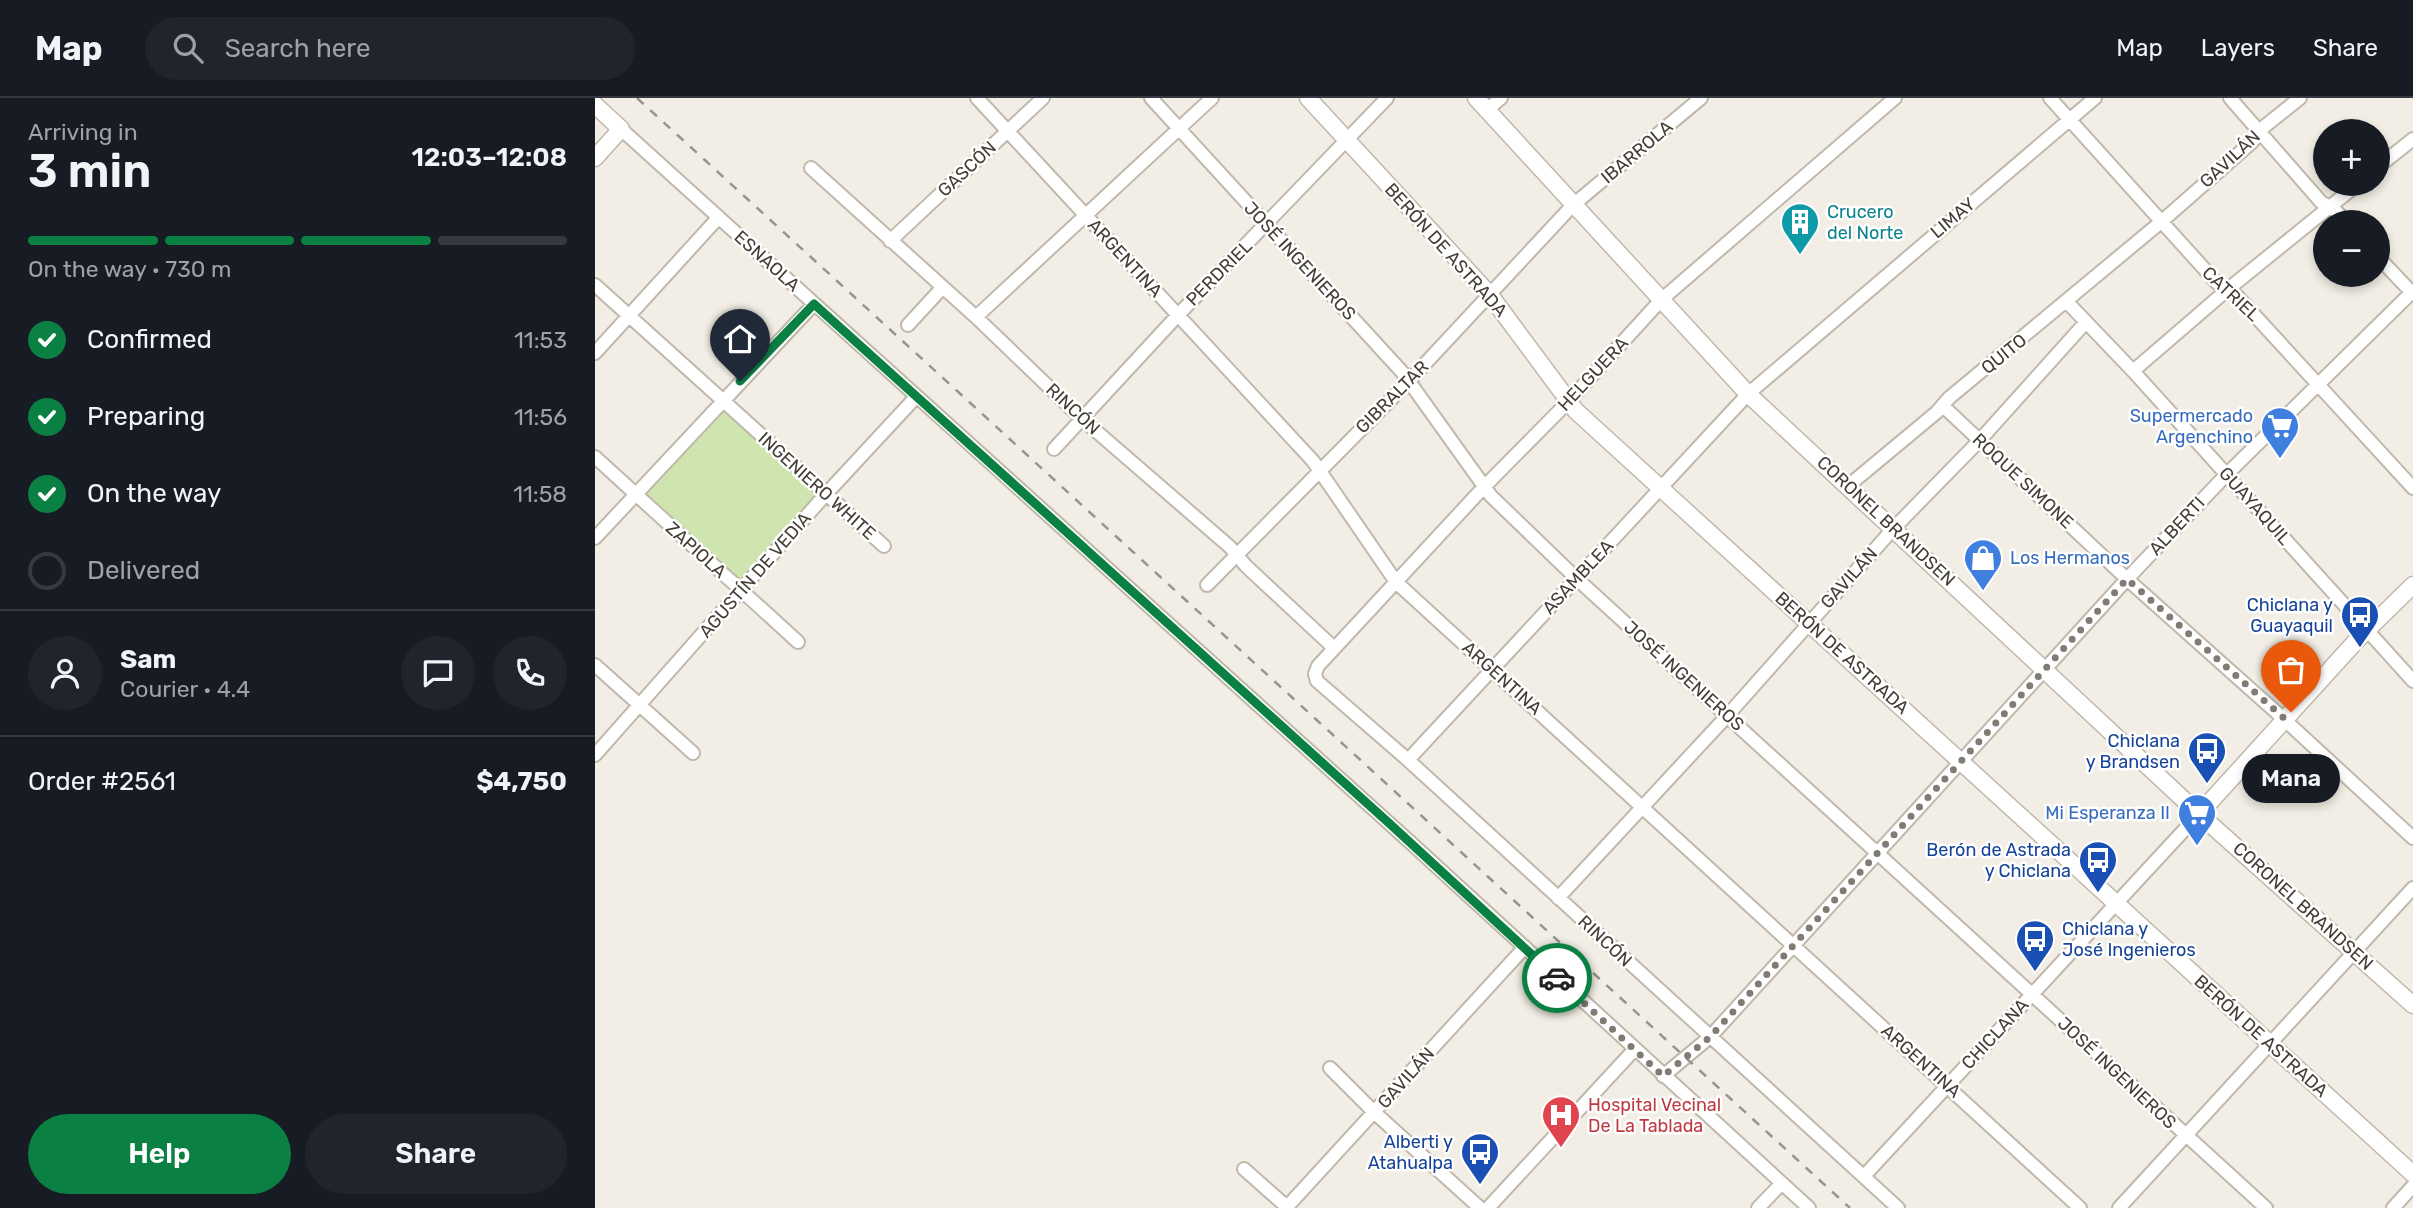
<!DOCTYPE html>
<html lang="en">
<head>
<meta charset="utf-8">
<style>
  :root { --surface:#171b24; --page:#20242c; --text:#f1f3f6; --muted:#9ea1a6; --line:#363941; --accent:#0b8043 }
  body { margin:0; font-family:Rubik,sans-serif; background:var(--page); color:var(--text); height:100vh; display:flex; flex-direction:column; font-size:26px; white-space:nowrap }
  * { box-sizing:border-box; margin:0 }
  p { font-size:23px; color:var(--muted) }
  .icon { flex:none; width:38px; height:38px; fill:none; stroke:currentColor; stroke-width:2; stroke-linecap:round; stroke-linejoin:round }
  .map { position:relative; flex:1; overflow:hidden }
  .details { display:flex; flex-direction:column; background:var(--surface); width:595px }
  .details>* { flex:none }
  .fabs { position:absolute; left:1718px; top:21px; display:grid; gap:14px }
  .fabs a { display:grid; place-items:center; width:77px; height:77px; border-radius:50%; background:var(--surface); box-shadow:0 4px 10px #0003; font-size:35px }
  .pin { position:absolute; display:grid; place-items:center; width:60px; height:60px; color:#fff; margin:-72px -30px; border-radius:50% 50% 50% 0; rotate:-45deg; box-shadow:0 0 7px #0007 }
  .pin .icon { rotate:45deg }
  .courier { position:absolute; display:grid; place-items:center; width:70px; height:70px; margin:-35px; border:5px solid #0b8043; border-radius:50%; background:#fff; color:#222; box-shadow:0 2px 9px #0007 }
  .bubble { position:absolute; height:49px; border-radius:24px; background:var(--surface); box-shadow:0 4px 10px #0003; font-size:23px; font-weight:600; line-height:49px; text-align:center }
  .summary em { font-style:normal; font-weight:600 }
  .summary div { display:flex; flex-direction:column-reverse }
  .summary { display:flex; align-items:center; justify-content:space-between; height:119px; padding:0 28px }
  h1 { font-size:46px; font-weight:600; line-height:52px }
  .bar { display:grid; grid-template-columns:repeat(4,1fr); gap:10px 7px; align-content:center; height:84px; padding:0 28px }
  .bar i { height:9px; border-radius:5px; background:var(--line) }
  .bar .current { background:var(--accent) }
  .bar p { grid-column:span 4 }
  .line { display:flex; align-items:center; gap:18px; padding:0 28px; border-top:2px solid var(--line) }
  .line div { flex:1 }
  .round { display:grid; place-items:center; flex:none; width:74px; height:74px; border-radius:37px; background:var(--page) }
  ol { padding:0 28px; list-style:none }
  li { display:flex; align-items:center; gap:21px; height:77px }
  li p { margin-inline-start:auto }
  li .icon { padding:7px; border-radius:50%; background:var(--accent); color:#fff; stroke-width:4 }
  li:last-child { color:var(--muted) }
  li i { width:38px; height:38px; border:4px solid var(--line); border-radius:50% }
  .primary-button { display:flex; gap:14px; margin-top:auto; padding:14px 28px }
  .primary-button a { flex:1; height:80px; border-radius:42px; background:var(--accent); color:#fff; font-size:28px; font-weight:600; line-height:80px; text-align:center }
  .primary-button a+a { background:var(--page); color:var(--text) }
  header { display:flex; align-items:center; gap:42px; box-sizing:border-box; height:98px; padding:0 35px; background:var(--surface); border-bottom:2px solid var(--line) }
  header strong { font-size:33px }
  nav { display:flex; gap:38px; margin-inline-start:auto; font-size:24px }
  .search { width:490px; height:63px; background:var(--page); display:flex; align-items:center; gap:18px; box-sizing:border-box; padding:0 24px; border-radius:38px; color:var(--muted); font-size:26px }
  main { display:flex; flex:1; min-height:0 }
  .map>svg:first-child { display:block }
  .park { fill:#cfe5af }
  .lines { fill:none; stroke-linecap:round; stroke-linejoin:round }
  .minor-casing { stroke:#c0b8ab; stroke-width:16 }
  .tertiary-casing { stroke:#c0b8ab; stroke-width:19 }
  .minor { stroke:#fff; stroke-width:12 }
  .tertiary { stroke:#fff; stroke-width:16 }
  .rail { stroke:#949494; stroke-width:2.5; stroke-dasharray:9 9; stroke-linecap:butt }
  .done { stroke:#817c73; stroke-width:7; stroke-dasharray:0 12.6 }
  .route { stroke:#0b8043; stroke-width:9 }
  .labels { text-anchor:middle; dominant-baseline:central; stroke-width:5; stroke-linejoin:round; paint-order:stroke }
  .street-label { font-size:18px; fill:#443e35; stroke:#fff }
  .culture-label { font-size:18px; fill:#0d838f; stroke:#fff; text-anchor:start }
  .shop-label { font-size:18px; fill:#366cbe; stroke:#fff; text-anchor:end }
  .transit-label { font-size:18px; fill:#164399; stroke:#fff; text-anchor:end }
  .health-label { font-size:18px; fill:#be3a42; stroke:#fff; text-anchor:start }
</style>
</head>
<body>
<header>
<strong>Map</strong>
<div class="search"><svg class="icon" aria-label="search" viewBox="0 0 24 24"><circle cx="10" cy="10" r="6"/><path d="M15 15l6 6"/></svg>Search here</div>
<nav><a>Map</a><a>Layers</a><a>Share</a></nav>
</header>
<main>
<section class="details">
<div class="summary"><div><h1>3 min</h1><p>Arriving in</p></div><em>12:03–12:08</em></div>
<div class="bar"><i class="current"></i><i class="current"></i><i class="current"></i><i></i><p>On the way · 730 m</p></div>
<ol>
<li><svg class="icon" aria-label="check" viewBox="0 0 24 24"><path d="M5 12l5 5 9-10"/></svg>Confirmed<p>11:53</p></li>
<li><svg class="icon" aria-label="check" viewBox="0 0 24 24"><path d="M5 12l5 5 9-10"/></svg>Preparing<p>11:56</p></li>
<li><svg class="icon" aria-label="check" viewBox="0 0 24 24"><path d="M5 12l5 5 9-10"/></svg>On the way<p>11:58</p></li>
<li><i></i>Delivered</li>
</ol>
<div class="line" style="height:126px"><a class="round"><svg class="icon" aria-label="person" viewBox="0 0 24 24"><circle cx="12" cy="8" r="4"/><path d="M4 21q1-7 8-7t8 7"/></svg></a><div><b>Sam</b><p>Courier · 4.4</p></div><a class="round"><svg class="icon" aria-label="chat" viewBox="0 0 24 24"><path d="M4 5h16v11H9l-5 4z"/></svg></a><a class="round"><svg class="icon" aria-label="phone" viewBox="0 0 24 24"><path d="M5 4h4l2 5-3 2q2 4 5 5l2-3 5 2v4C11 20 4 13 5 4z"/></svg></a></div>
<div class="line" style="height:91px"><div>Order #2561</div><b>$4,750</b></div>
<div class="primary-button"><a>Help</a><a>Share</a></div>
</section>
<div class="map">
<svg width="1818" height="1110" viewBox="0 0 1818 1110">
  <rect width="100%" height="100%" fill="#f2eee5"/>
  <!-- park -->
  <path class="park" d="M129 308 219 391 220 400 149 481 142 482 50 397 51 391Z"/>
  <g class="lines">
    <defs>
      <path id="minor" d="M382 0 718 363 801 484 1485 1110
        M556 0 808 275 896 398 981 480 1671 1110
        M1300 0 1066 202 973 304 888 390 723 568 720 576 722 583 813 662 1303 1110
        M1455 0 1622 185 1641 197 1818 390
        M1635 0 1726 104 1741 113 1751 124
        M892 12 906 0
        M26 31 816 745 1214 1110
        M1783 69 1818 41
        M216 70 381 219 486 320 635 449 651 468 739 550
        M295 143 448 0
        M1783 159 1818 196
        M0 187 289 448
        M1472 204 1538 273 1818 583
        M381 219 617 0
        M313 227 347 190
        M0 255 123 120
        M1538 273 1632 192 1763 86
        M1348 308 1532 481 1680 613 1818 740
        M459 351 583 217 792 0
        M0 359 203 544
        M1253 388 1342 314 1354 300 1566 124 1657 44 1670 28 1705 0
        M0 440 219 206
        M612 487 814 283 978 107 1106 0
        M0 567 98 655
        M0 657 231 396 321 299
        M813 662 1153 296 1500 0
        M963 800 1132 618 1298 431 1385 342 1491 224
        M735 970 780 1015 885 1110
        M1068 978 1115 939 1532 481 1631 377 1818 193
        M649 1071 693 1110
        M1269 1078 1604 716
        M691 1110 930 849
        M893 1110 1039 952
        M1163 1110 1186 1086
        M1524 1110 1818 790
        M1798 1110 1818 1088"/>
      <path id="tertiary" d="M713 0 895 197 981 313 1818 1076
        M881 0 1153 296 1604 716 1818 907
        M0 7 26 31 0 60
        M1604 716 1762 542 1818 487"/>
    </defs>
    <!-- minor casing -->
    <use href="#minor" class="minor-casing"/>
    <!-- tertiary casing -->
    <use href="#tertiary" class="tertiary-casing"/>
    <!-- minor -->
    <use href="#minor" class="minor"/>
    <!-- tertiary -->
    <use href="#tertiary" class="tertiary"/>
    <!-- rail -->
    <path class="rail" d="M42 0 1255 1110"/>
  </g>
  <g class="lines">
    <!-- done -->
    <path class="done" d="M962 880 1068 978 1115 939 1532 481 1690 621 1696 614"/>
    <!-- route -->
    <path class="route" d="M145 283 219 206 795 726 962 880"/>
  </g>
  <!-- icons -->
  <defs>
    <symbol id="building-pin" viewBox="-11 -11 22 30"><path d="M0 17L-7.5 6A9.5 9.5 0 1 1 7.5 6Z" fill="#0f9aa8" stroke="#fff"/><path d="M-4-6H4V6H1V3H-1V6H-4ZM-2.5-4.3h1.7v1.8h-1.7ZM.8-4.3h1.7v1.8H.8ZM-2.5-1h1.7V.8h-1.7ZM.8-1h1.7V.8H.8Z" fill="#fff"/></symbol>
    <symbol id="supermarket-pin" viewBox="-11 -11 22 30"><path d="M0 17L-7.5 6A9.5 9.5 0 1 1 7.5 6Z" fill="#3f7fe0" stroke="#fff"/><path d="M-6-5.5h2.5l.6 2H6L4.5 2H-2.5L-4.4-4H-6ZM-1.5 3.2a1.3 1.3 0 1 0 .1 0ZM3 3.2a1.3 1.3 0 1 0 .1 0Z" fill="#fff"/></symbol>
    <symbol id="shop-pin" viewBox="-11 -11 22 30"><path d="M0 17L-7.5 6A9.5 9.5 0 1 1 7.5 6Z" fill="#3f7fe0" stroke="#fff"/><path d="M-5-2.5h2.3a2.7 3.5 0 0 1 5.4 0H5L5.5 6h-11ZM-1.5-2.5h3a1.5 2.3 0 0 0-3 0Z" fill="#fff"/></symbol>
    <symbol id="bus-pin" viewBox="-11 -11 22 30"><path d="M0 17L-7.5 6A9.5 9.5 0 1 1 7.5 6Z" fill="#1a4fb4" stroke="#fff"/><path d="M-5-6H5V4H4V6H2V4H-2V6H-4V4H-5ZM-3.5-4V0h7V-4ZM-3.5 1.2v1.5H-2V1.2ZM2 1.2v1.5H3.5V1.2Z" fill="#fff"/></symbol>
    <symbol id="hospital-pin" viewBox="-11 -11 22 30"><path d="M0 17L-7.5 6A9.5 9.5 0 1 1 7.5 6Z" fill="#e0444e" stroke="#fff"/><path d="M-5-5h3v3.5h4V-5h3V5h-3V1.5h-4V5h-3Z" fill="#fff"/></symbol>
  </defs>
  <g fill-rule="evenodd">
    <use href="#building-pin" x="1183" y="102" width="44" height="60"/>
    <use href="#supermarket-pin" x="1663" y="306" width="44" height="60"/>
    <use href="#shop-pin" x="1366" y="438" width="44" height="60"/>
    <use href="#bus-pin" x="1743" y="495" width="44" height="60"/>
    <use href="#bus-pin" x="1590" y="631" width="44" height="60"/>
    <use href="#supermarket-pin" x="1580" y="693" width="44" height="60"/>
    <use href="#bus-pin" x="1481" y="740" width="44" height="60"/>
    <use href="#bus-pin" x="1418" y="819" width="44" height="60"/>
    <use href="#hospital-pin" x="944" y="995" width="44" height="60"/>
    <use href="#bus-pin" x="863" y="1032" width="44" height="60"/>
  </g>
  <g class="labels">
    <!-- street labels -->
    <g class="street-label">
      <text transform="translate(1042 54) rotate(-40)">IBARROLA</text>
      <text transform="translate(1635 61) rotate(-43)">GAVILÁN</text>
      <text transform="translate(372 71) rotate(-43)">GASCÓN</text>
      <text transform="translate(1358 120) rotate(-40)">LIMAY</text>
      <text transform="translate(851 152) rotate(48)">BERÓN DE ASTRADA</text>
      <text transform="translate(530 160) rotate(47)">ARGENTINA</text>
      <text transform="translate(172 163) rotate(42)">ESNAOLA</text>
      <text transform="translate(705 163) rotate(47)">JOSÉ INGENIEROS</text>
      <text transform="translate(624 175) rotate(-45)">PERDRIEL</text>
      <text transform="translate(1636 196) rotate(43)">CATRIEL</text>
      <text transform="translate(1409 256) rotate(-39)">QUITO</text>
      <text transform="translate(998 276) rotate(-47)">HELGUERA</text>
      <text transform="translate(797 299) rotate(-45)">GIBRALTAR</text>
      <text transform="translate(478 311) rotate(43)">RINCÓN</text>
      <text transform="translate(1428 383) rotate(43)">ROQUE SIMONE</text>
      <text transform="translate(222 388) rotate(42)">INGENIERO WHITE</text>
      <text transform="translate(1660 408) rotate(48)">GUAYAQUIL</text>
      <text transform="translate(1291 423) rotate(43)">CORONEL BRANDSEN</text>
      <text transform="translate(1582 428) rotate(-47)">ALBERTI</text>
      <text transform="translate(101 452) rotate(42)">ZAPIOLA</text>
      <text transform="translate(160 477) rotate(-49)">AGUSTÍN DE VEDIA</text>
      <text transform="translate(983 479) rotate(-47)">ASAMBLEA</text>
      <text transform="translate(1254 480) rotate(-48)">GAVILÁN</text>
      <text transform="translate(1247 555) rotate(42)">BERÓN DE ASTRADA</text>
      <text transform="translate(1089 578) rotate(42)">JOSÉ INGENIEROS</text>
      <text transform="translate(907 580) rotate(42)">ARGENTINA</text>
      <text transform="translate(1708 808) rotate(42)">CORONEL BRANDSEN</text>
      <text transform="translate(1010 843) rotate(43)">RINCÓN</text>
      <text transform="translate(1400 936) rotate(-47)">CHICLANA</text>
      <text transform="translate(1666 938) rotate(42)">BERÓN DE ASTRADA</text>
      <text transform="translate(1326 963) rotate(42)">ARGENTINA</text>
      <text transform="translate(1522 975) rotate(43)">JOSÉ INGENIEROS</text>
      <text transform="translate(811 980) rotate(-48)">GAVILÁN</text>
    </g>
    <!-- culture labels -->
    <g class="culture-label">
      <text x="1232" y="114">Crucero<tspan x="1232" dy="21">del Norte</tspan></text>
    </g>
    <!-- shop labels -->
    <g class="shop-label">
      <text x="1658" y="318">Supermercado<tspan x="1658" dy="21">Argenchino</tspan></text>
      <text x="1415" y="460" text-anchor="start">Los Hermanos</text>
      <text x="1575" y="715">Mi Esperanza II</text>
    </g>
    <!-- transit labels -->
    <g class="transit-label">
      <text x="1738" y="507">Chiclana y<tspan x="1738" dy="21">Guayaquil</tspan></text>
      <text x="1585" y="643">Chiclana<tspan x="1585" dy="21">y Brandsen</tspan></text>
      <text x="1476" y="752">Berón de Astrada<tspan x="1476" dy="21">y Chiclana</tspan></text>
      <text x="1467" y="831" text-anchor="start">Chiclana y<tspan x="1467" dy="21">José Ingenieros</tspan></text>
      <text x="858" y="1044">Alberti y<tspan x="858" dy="21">Atahualpa</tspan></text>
    </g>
    <!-- health labels -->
    <g class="health-label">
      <text x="993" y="1007">Hospital Vecinal<tspan x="993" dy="21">De La Tablada</tspan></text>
    </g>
  </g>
</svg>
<div class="fabs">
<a>+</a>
<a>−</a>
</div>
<div class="pin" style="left:1696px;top:614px;background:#ea580c"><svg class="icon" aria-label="bag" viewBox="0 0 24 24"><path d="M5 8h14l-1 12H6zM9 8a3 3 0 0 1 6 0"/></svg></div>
<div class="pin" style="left:145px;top:283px;background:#1f2937"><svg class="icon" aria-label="home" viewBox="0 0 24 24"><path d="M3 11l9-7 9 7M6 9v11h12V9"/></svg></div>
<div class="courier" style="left:962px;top:880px"><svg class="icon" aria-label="car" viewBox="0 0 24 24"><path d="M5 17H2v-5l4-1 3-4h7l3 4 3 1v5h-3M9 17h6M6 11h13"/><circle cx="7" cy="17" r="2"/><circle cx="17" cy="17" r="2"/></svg></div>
<div class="bubble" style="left:1647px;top:656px;width:98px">Mana</div>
</div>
</main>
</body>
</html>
